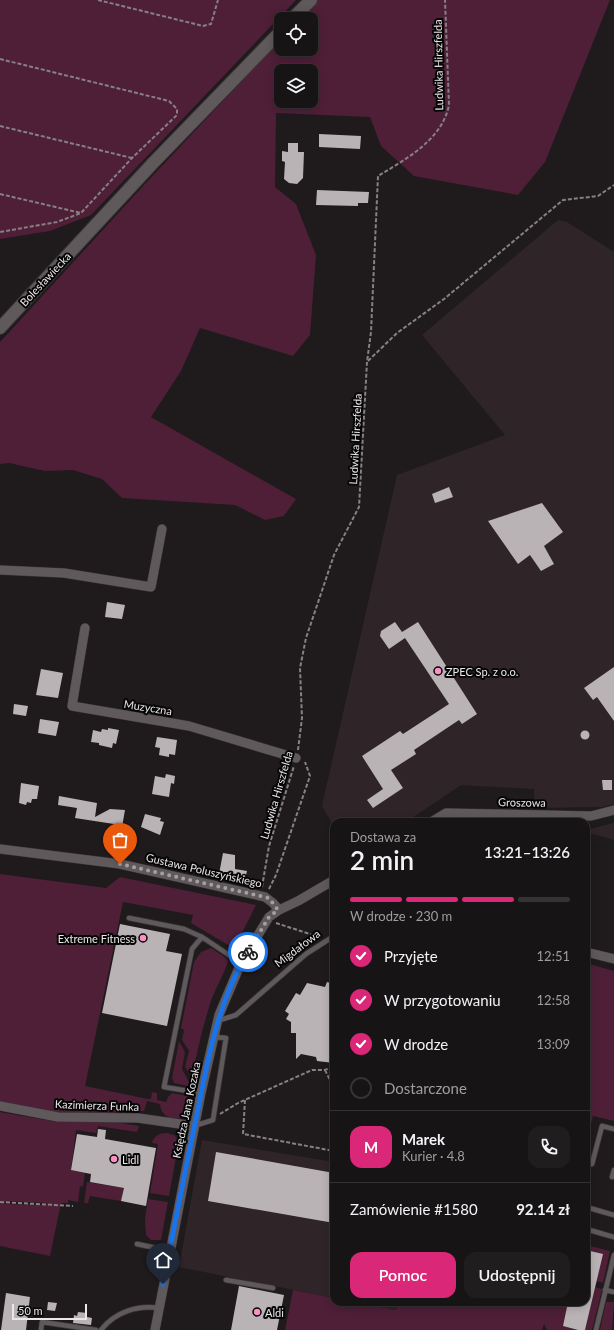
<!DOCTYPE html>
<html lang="pl">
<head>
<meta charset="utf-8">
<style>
  :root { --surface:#171415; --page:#201d1e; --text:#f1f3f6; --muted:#9e9ea0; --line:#363334; --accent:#db2777 }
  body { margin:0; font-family:Lato,sans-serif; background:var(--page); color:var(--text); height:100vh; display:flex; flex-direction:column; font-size:15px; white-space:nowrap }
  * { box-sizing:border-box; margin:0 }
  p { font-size:13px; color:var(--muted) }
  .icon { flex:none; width:22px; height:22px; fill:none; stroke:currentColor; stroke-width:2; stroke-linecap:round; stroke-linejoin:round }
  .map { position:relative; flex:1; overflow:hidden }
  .side { position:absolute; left:330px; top:818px; width:260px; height:488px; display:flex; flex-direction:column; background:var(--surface); border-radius:12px; box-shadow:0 2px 10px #0003,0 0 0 1px var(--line) }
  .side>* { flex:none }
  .fabs { position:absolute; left:274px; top:12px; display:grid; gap:8px }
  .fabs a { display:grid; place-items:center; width:44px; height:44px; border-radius:8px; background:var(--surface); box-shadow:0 2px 10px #0003,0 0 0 1px var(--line); font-size:20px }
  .scale { position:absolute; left:12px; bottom:10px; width:75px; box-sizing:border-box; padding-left:4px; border:2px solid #ebe7e9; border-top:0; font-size:11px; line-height:14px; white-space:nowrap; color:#ebe7e9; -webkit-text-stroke:3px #070606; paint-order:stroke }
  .pin { position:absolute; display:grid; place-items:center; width:34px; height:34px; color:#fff; margin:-41px -17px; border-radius:50% 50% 50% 0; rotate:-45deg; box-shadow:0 0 4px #0007 }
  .pin .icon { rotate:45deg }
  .courier { position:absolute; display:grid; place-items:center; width:40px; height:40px; margin:-20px; border:3px solid #1a73e8; border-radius:50%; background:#fff; color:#222; box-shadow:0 1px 5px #0007 }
  .headline em { font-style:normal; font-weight:600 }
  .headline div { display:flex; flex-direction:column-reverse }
  .headline { display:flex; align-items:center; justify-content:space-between; height:68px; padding:0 20px }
  h1 { font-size:26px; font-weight:600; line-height:30px }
  .bar { display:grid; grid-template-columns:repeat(4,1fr); gap:6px 4px; align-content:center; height:48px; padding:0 20px }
  .bar i { height:5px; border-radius:3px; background:var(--line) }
  .bar .on { background:var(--accent) }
  .bar p { grid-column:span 4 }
  .line { display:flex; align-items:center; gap:10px; padding:0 20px; border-top:1px solid var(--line) }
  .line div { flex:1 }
  .round { display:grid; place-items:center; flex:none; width:42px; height:42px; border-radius:12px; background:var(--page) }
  ol { padding:0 20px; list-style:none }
  li { display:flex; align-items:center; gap:12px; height:44px }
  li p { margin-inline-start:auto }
  li .icon { padding:4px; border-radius:50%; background:var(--accent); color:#fff; stroke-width:4 }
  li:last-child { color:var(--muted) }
  li i { width:22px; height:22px; border:2px solid var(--line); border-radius:50% }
  .cta { display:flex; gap:8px; margin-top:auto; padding:8px 20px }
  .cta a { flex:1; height:46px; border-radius:12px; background:var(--accent); color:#fff; font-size:16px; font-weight:600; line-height:46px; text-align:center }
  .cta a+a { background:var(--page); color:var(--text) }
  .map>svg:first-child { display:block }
  .built { fill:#2f2529 }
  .green { fill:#4e1f37; fill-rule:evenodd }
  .building { fill:#bab3b6 }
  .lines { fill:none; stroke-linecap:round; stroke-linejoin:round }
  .service-casing { stroke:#3a3739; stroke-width:6 }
  .minor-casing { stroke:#3a3739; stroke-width:10 }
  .tertiary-casing { stroke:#3a3739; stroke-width:14 }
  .path { stroke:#868183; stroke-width:2; stroke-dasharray:4 2; stroke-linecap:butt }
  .service { stroke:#5f595c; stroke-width:4.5 }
  .minor { stroke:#5f595c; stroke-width:9 }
  .tertiary { stroke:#5f595c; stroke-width:12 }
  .done { stroke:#a49fa1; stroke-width:4; stroke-dasharray:0 7.2 }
  .route { stroke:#1a73e8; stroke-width:5 }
  .poi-dot { fill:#fc8fc3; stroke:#070606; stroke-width:1.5 }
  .labels { text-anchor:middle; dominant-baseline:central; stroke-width:4; stroke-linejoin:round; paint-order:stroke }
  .street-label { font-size:11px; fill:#ebe7e9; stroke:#070606 }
  .poi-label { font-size:11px; fill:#ebe7e9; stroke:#070606; text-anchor:start }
</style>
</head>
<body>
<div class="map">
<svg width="614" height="1330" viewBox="0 0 614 1330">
  <rect width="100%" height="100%" fill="#1f1a1c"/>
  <!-- built -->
  <path class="built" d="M558 220 567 222 614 252V804L602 807 535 808 534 789 461 785 406 822H334V827L322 806 397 475 505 435 422 335Z
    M614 823V840L586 832V830Z
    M202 1140 334 1162V1298L179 1267Z
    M357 1302H398L396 1310Z"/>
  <!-- green -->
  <path class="green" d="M0 0H296L91 215 50 231 0 239Z
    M318 0H610L545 162 518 195 414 176 381 146 370 117 276 113 275 187 296 204 316 255 310 335 293 356 200 328 181 371 151 417 296 499 284 516 265 520 235 505 122 498 102 479 73 470 45 471 9 463 0 464V342L144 185 281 39V49H311V19H300ZM281 71H311V101H281Z
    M0 874 106 888 120 877 256 905 235 947 228 945 191 923 193 915 123 902 85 1086 148 1099H151L152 1092 157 1093V1100L166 1102 168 1097 172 1093 187 1096 183 1118C171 1121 161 1116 160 1104L147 1101 144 1111 66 1115 0 1102Z
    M211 948 226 958 228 961C224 975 216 987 211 1001 203 1026 197 1051 192 1077L185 1067 189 1051 182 1040 184 1030 181 1028 194 962 201 952Z
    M586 963 614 971V1121L593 1116 586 1143Z
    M179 1041 185 1052 182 1069 189 1082 188 1086 174 1083 172 1078Z
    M0 1112 57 1122 109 1121 139 1126 137 1132 98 1126 96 1133 76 1130 71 1170 85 1173 83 1187 80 1186 78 1202 68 1200V1203H61L50 1256 0 1246ZM6 1201 46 1203 47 1205 5 1204Z
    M167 1133 174 1135 179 1141 169 1196 150 1193 158 1144 152 1143C154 1136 159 1133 167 1133Z
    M87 1182 124 1188 121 1201 90 1196 88 1203H84Z
    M148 1199 168 1202 161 1240H151L146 1235 145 1219Z
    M586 1245 610 1251 603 1283 596 1281 586 1250Z
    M595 1287 602 1289 592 1330H585Z
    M293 1290 334 1298V1302H357L396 1310 398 1302H568L563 1326 578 1330H547L544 1324 542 1330H285Z
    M606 1302H614L612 1330H600Z"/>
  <!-- building -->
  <path class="building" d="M319 134 361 136 360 149 319 147Z
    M288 143H298V152H304L303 178 297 184 289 183 284 179 285 162 282 161V151L288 152Z
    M317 190 369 192 368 203H358V206L316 205Z
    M449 487 453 497 435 503 432 494Z
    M542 503 563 532 544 546 554 564 541 571 530 555 518 564 488 521Z
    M107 602 125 605 122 619 105 617Z
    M395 622 402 632 418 622 477 714 462 724 459 720 414 750 416 754 391 770 403 788 373 808 367 800 383 789 362 756 400 731 403 734 449 704 405 638 389 649 380 636 381 631Z
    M614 667V721L597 697 593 700 584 688Z
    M41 669 63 673 58 698 36 695Z
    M14 704 28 706 26 716 13 714Z
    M40 719 59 722 56 736 38 733Z
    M108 728 119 730 116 744 113 743 112 748 99 745V743L91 742 93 730 101 732 102 729 108 730Z
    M580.5 735a4.5 4.5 0 1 1 9 0a4.5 4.5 0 1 1-9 0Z
    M157 737 177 740 175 755 169 754V757L159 755 160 748 155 747Z
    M166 774 175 776 174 784 171 783 169 797 152 794 155 776 165 778Z
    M602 780H612V790H603Z
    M21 783 39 786 37 799H32L31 803 27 802 26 805 19 803Z
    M59 796 97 803 95 817 110 809 125 810 122 827 114 826V824L75 818 77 808 58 805Z
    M145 814 161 818 160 821 164 822 160 835 141 827Z
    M223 853 235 855V869L247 871 245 879 219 874Z
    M120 924 170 934 166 951 182 954 167 1026 102 1013Z
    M327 982 334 984V1063L317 1061 316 1057 301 1054 296 1059V1033H291V1022L286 1019 289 1014 285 1011 296 993 300 995 307 983 325 987Z
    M98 1129 106 1130 105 1139 156 1148 146 1206 121 1201 124 1188 90 1182 91 1174 71 1170 77 1134 97 1137Z
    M216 1152 334 1173V1223L208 1201Z
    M586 1250 603 1254 585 1330H578L563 1326 568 1302H586Z
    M239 1286 284 1295 277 1330H231Z
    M6 1293 30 1297 26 1330H1Z
    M48 1302 57 1303 55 1311 47 1310Z
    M78 1312 87 1313V1317L92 1318 91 1325 73 1323 74 1315 77 1316Z"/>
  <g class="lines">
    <defs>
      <path id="service" d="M129 918 184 929 202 937 241 963
        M217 1021 236 1015 306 954 334 936
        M201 1093 164 1087 192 949 202 937
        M194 1126 213 1120 226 1038 214 1037
        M592 1164 602 1126 614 1129
        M612 1177 614 1170
        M586 1207 614 1215
        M586 1229 614 1237
        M137 1244 170 1251
        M226 1280 273 1288
        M605 1290 614 1292
        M41 1330 42 1322 96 1330
        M101 1330C115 1312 137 1305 159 1308
        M596 1330 614 1255"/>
      <path id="minor" d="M0 570 64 573 151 587 162 529
        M85 628 72 706 189 726 296 758
        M431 822 446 813 591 816 614 810
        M0 849 120 864 265 897 273 903 279 910
        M586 952 614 959
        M0 1106 58 1117 138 1118 194 1126
        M155 1330 201 1093 219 1015 241 963 269 917 279 910 298 901 334 880"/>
      <path id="tertiary" d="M292 19 311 0
        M0 328 153 163 281 31"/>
    </defs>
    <!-- service casing -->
    <use href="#service" class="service-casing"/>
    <!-- minor casing -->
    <use href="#minor" class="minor-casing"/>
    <!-- tertiary casing -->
    <use href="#tertiary" class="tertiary-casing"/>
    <!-- path -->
    <path class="path" d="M98 0 203 26 211 24 218 0
      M0 59 169 101 177 109V115L132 158 81 213 57 222 0 232
      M0 126 132 158
      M0 194 81 213
      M368 361 397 333 444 299 563 200 598 196 614 185
      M298 750 302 718 300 668 306 638 334 555 359 507 367 362 371 332 378 176C406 159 442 140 449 105L445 0
      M262 887 269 846 294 766
      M269 889 276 875 310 776 305 762
      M276 923 319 937
      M330 946 334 949
      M325 1070 334 1088
      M245 1100 243 1134 334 1151
      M220 1114 238 1103 312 1070H325L334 1066
      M0 1202 73 1206"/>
    <!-- service -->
    <use href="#service" class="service"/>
    <!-- minor -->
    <use href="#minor" class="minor"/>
    <!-- tertiary -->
    <use href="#tertiary" class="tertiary"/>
  </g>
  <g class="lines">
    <!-- done -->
    <path class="done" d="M120 864 269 898 278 910 269 917 248 952"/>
    <!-- route -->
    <path class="route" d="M163 1284C174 1228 185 1171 197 1114 208 1059 218 1001 248 952"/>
  </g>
  <!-- markers -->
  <g class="poi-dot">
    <circle cx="438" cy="671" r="4"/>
    <circle cx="143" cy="938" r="4"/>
    <circle cx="114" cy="1159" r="4"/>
    <circle cx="257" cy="1312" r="4"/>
  </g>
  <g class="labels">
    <!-- street labels -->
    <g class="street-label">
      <text transform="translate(438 65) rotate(-91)">Ludwika Hirszfelda</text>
      <text transform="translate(45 279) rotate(-47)">Bolesławiecka</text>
      <text transform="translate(355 439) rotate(-87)">Ludwika Hirszfelda</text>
      <text transform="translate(148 707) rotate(9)">Muzyczna</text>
      <text transform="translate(276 795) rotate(-74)">Ludwika Hirszfelda</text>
      <text transform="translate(522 802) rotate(1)">Groszowa</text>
      <text transform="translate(204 870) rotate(13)">Gustawa Poluszyńskiego</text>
      <text transform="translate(297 948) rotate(-37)">Migdałowa</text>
      <text transform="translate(97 1105) rotate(2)">Kazimierza Funka</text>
      <text transform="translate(186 1110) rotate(-78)">Księdza Jana Kozaka</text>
    </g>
    <!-- poi labels -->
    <g class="poi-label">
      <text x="446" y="671">ZPEC Sp. z o.o.</text>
      <text x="135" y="938" text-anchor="end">Extreme Fitness</text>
      <text x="122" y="1159">Lidl</text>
      <text x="265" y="1312">Aldi</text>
    </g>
  </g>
</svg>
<div class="fabs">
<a><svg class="icon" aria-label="locate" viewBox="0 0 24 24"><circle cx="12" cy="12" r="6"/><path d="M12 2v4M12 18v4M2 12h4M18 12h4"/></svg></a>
<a><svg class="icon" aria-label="layers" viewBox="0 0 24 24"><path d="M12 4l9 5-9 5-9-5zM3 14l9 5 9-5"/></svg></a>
</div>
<div class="scale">50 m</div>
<div class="pin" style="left:120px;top:864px;background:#ea580c"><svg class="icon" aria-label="bag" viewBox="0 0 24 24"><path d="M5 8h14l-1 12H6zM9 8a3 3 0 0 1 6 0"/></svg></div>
<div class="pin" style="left:163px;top:1284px;background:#1f2937"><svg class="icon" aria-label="home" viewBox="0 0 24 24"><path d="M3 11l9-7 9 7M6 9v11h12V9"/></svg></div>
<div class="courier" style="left:248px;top:952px"><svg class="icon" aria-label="bike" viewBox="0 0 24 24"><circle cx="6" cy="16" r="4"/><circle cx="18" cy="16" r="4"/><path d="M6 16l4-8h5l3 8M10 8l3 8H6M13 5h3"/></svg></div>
<section class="side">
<div class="headline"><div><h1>2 min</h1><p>Dostawa za</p></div><em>13:21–13:26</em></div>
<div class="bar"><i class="on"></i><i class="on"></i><i class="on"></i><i></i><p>W drodze · 230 m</p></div>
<ol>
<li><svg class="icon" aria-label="check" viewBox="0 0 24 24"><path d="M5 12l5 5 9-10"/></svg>Przyjęte<p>12:51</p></li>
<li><svg class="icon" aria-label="check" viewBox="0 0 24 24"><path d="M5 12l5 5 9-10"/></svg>W przygotowaniu<p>12:58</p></li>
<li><svg class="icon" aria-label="check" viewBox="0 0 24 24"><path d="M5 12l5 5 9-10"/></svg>W drodze<p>13:09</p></li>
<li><i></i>Dostarczone</li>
</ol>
<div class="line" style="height:72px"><b class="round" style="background:var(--accent);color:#fff">M</b><div><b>Marek</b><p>Kurier · 4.8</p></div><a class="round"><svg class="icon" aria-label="phone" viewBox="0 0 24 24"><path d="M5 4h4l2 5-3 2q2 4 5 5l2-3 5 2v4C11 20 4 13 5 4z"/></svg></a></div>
<div class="line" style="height:52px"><div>Zamówienie #1580</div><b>92.14 zł</b></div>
<div class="cta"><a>Pomoc</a><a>Udostępnij</a></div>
</section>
</div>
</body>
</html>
